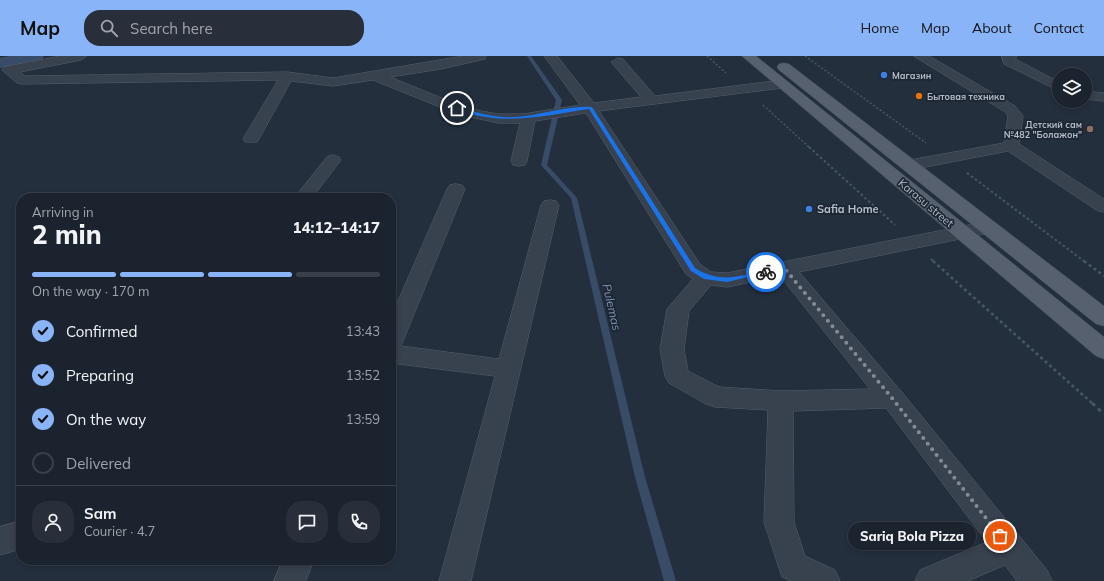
<!DOCTYPE html>
<html lang="en">
<head>
<meta charset="utf-8">
<style>
  :root { --surface:#1b232e; --page:#282f3a; --text:#f1f3f6; --muted:#a0a4aa; --line:#39404a; --accent:#8ab4f8 }
  body { margin:0; font-family:Mulish,sans-serif; background:var(--page); color:var(--text); height:100vh; display:flex; flex-direction:column; font-size:15px; white-space:nowrap }
  * { box-sizing:border-box; margin:0 }
  p { font-size:13px; color:var(--muted) }
  .icon { flex:none; width:22px; height:22px; fill:none; stroke:currentColor; stroke-width:2; stroke-linecap:round; stroke-linejoin:round }
  .map { position:relative; flex:1; overflow:hidden }
  .panel { position:absolute; left:16px; top:137px; width:380px; height:372px; display:flex; flex-direction:column; background:var(--surface); border-radius:16px; box-shadow:0 2px 6px #0003,0 0 0 1px var(--line) }
  .panel>* { flex:none }
  .fabs { position:absolute; left:1052px; top:12px; display:grid; gap:8px }
  .fabs a { display:grid; place-items:center; width:40px; height:40px; border-radius:50%; background:var(--surface); box-shadow:0 2px 6px #0003,0 0 0 1px var(--line); font-size:20px }
  .pin { position:absolute; display:grid; place-items:center; width:34px; height:34px; color:#fff; margin:-17px; border:2px solid #fff; border-radius:50%; box-shadow:0 1px 4px #0007 }
  .courier { position:absolute; display:grid; place-items:center; width:40px; height:40px; margin:-20px; border:3px solid #1a73e8; border-radius:50%; background:#fff; color:#222; box-shadow:0 1px 5px #0007 }
  .bubble { position:absolute; height:28px; border-radius:14px; background:var(--surface); box-shadow:0 2px 6px #0003,0 0 0 1px var(--line); font-size:13px; font-weight:800; line-height:28px; text-align:center }
  .summary em { font-style:normal; font-weight:800 }
  .summary div { display:flex; flex-direction:column-reverse }
  .summary { display:flex; align-items:center; justify-content:space-between; height:68px; padding:0 16px }
  h1 { font-size:26px; font-weight:800; line-height:30px }
  .bar { display:grid; grid-template-columns:repeat(4,1fr); gap:6px 4px; align-content:center; height:48px; padding:0 16px }
  .bar i { height:5px; border-radius:3px; background:var(--line) }
  .bar .active { background:var(--accent) }
  .bar p { grid-column:span 4 }
  .line { display:flex; align-items:center; gap:10px; padding:0 16px; border-top:1px solid var(--line) }
  .line div { flex:1 }
  .round { display:grid; place-items:center; flex:none; width:42px; height:42px; border-radius:16px; background:var(--page) }
  ol { padding:0 16px; list-style:none }
  li { display:flex; align-items:center; gap:12px; height:44px }
  li p { margin-inline-start:auto }
  li .icon { padding:4px; border-radius:50%; background:var(--accent); color:#111; stroke-width:4 }
  li:last-child { color:var(--muted) }
  li i { width:22px; height:22px; border:2px solid var(--line); border-radius:50% }
  header { display:flex; align-items:center; gap:24px; box-sizing:border-box; height:56px; padding:0 20px; background:var(--accent); color:#111 }
  header strong { font-size:19px }
  nav { display:flex; gap:22px; margin-inline-start:auto; font-size:14px }
  .search { width:280px; height:36px; background:var(--page); display:flex; align-items:center; gap:10px; box-sizing:border-box; padding:0 14px; border-radius:16px; color:var(--muted); font-size:15px }
  .map>svg:first-child { display:block }
  .lines { fill:none; stroke-linecap:round; stroke-linejoin:round }
  .stream { fill:#394c67; fill-rule:evenodd }
  .canal { fill:#394c67; fill-rule:evenodd }
  .minor-casing { stroke:#565f6c; stroke-width:1 }
  .major-casing { stroke:#414a57; stroke-width:1 }
  .path-far3 { stroke:#44595c; stroke-width:1.5; stroke-dasharray:2 2; stroke-linecap:butt }
  .path-far2 { stroke:#44595c; stroke-width:2; stroke-dasharray:2.5 2.5; stroke-linecap:butt }
  .path-far1 { stroke:#44595c; stroke-width:2.5; stroke-dasharray:3 3; stroke-linecap:butt }
  .path { stroke:#44595c; stroke-width:3; stroke-dasharray:4 4; stroke-linecap:butt }
  .minor { fill:#38414e; fill-rule:evenodd }
  .major { fill:#56606e; fill-rule:evenodd }
  .route { fill:#1a73e8 }
  .done { stroke:#828b98; stroke-width:4; stroke-dasharray:0 7.2 }
  .shop-dot { fill:#3f7fe0; stroke:#1d2633; stroke-width:1.5 }
  .food-dot { fill:#e8710a; stroke:#1d2633; stroke-width:1.5 }
  .education-dot { fill:#8d6e63; stroke:#1d2633; stroke-width:1.5 }
  .labels { text-anchor:middle; dominant-baseline:central; stroke-width:3.5; stroke-linejoin:round; paint-order:stroke }
  .far-poi-label { font-size:9px; font-weight:bold; fill:#b4bcc9; stroke:#1d2633; text-anchor:start }
  .street-label { font-size:11px; fill:#b4bcc9; stroke:#1d2633 }
  .poi-label { font-size:11px; font-weight:bold; fill:#b4bcc9; stroke:#1d2633; text-anchor:start }
  .water-label { font-size:12px; font-style:italic; fill:#7c92b1; stroke:#1d2633 }
</style>
</head>
<body>
<header>
<strong>Map</strong>
<div class="search"><svg class="icon" aria-label="search" viewBox="0 0 24 24"><circle cx="10" cy="10" r="6"/><path d="M15 15l6 6"/></svg>Search here</div>
<nav><a>Home</a><a>Map</a><a>About</a><a>Contact</a></nav>
</header>
<div class="map">
<svg width="1104" height="525" viewBox="0 0 1104 525">
  <rect width="100%" height="100%" fill="#242f3e"/>
  <g class="lines">
    <!-- stream -->
    <path class="stream" d="M527 0H531L562 44 547 109 577 142 645 421 676 525H664L635 421 571 142 541 109 556 44Z"/>
    <!-- canal -->
    <path class="canal" d="M9 0H44L42 4 0 12V2Z"/>
    <defs>
      <path id="minor" d="M61 0H87L81 4 20 16 25 20 287 16 333 22 463 0H486L485 3 441 13 390 21 449 45 481 55 498 58H523L580 49 544 0H557L594 47 641 41 611 6 618 2 623 3 655 40 782 24 787 25 789 28 787 31 782 32 599 55 700 208 711 216 727 217 989 165 996 167 998 171 996 175 989 177 799 216 901 335 1047 514 1052 525H1017L1005 509 968 525H915L920 514 987 486 886 352 793 355 794 466 805 500 835 514 840 525H791L782 521 764 466 768 354 715 351 706 348 669 327 665 320 660 293 667 253 693 223 686 218 586 57 535 65 527 105 525 109 519 110 513 109 511 105 520 67H498L457 58 373 24 333 30 291 25 259 83 257 86H245L243 83 278 24 22 28 17 27 2 14 4 11 9 10ZM780 220 870 333 781 335 719 331 688 315 684 293 689 255 711 229 727 231Z
        M914 0H929L1015 50 1023 60 1019 88 1104 143V156L1098 155 1008 95 910 114 904 113 902 109 904 105 1004 87 1008 60 1005 56Z
        M1002 0H1017L1015 3 1059 26V35L1004 8Z
        M1085 35 1104 37V45L1085 43Z
        M333 99 339 101 341 104 312 142H294L327 101Z
        M456 128 462 129 465 133 401 290 499 303 541 149 544 145 550 144 556 145 559 149 471 525H439L495 320 391 307V261L447 133 450 129Z
        M21 465V493L0 499V471Z
        M283 504H314L306 525H274Z"/>
      <path id="major" d="M742 0H756L1104 281V303L1096 300Z
        M784 7 789 8 1104 250V270L1096 268 779 14 777 11 779 8Z"/>
    </defs>
    <!-- minor casing -->
    <use href="#minor" class="minor-casing"/>
    <!-- major casing -->
    <use href="#major" class="major-casing"/>
    <!-- path-far3 -->
    <path class="path-far3" d="M707 0 726 17
      M805 0 926 87
      M763 49 810 92"/>
    <!-- path-far2 -->
    <path class="path-far2" d="M809 91 895 169
      M967 117 1085 206
      M931 203 934 206"/>
    <!-- path-far1 -->
    <path class="path-far1" d="M933 205 1093 348
      M1084 205 1104 220"/>
    <!-- path -->
    <path class="path" d="M1092 347 1104 358"/>
    <!-- minor -->
    <use href="#minor" class="minor"/>
    <!-- major -->
    <use href="#major" class="major"/>
  </g>
  <!-- route -->
  <path class="route" d="M457 50C476 57 494 62 515 61 540 60 566 49 592 51L695 212C721 228 739 220 766 214L769 216 727 226 704 223 691 215 589 53C542 60 501 71 456 53Z"/>
  <g class="lines">
    <!-- done -->
    <path class="done" d="M766 216 785 213 892 342 1000 480"/>
  </g>
  <!-- markers -->
  <g class="shop-dot">
    <circle cx="884" cy="19" r="4"/>
    <circle cx="809" cy="153" r="4"/>
  </g>
  <circle class="food-dot" cx="919" cy="40" r="4"/>
  <circle class="education-dot" cx="1090" cy="73" r="4"/>
  <g class="labels">
    <!-- far-poi labels -->
    <g class="far-poi-label">
      <text x="892" y="19">Магазин</text>
      <text x="927" y="40">Бытовая техника</text>
      <text x="1082" y="68" text-anchor="end">Детский сам<tspan x="1082" dy="10">№482 "Болажон"</tspan></text>
    </g>
    <!-- street labels -->
    <g class="street-label">
      <text transform="translate(926 147) rotate(40)">Karasu street</text>
    </g>
    <!-- poi labels -->
    <g class="poi-label">
      <text x="817" y="153">Safia Home</text>
    </g>
    <!-- water labels -->
    <g class="water-label">
      <text transform="translate(612 251) rotate(77)">Pulemas</text>
    </g>
  </g>
</svg>
<div class="fabs">
<a><svg class="icon" aria-label="layers" viewBox="0 0 24 24"><path d="M12 4l9 5-9 5-9-5zM3 14l9 5 9-5"/></svg></a>
</div>
<div class="pin" style="left:1000px;top:480px;background:#ea580c"><svg class="icon" aria-label="bag" viewBox="0 0 24 24"><path d="M5 8h14l-1 12H6zM9 8a3 3 0 0 1 6 0"/></svg></div>
<div class="pin" style="left:457px;top:52px;background:#1f2937"><svg class="icon" aria-label="home" viewBox="0 0 24 24"><path d="M3 11l9-7 9 7M6 9v11h12V9"/></svg></div>
<div class="courier" style="left:766px;top:216px"><svg class="icon" aria-label="bike" viewBox="0 0 24 24"><circle cx="6" cy="16" r="4"/><circle cx="18" cy="16" r="4"/><path d="M6 16l4-8h5l3 8M10 8l3 8H6M13 5h3"/></svg></div>
<div class="bubble" style="left:848px;top:466px;width:128px">Sariq Bola Pizza</div>
<section class="panel">
<div class="summary"><div><h1>2 min</h1><p>Arriving in</p></div><em>14:12–14:17</em></div>
<div class="bar"><i class="active"></i><i class="active"></i><i class="active"></i><i></i><p>On the way · 170 m</p></div>
<ol>
<li><svg class="icon" aria-label="check" viewBox="0 0 24 24"><path d="M5 12l5 5 9-10"/></svg>Confirmed<p>13:43</p></li>
<li><svg class="icon" aria-label="check" viewBox="0 0 24 24"><path d="M5 12l5 5 9-10"/></svg>Preparing<p>13:52</p></li>
<li><svg class="icon" aria-label="check" viewBox="0 0 24 24"><path d="M5 12l5 5 9-10"/></svg>On the way<p>13:59</p></li>
<li><i></i>Delivered</li>
</ol>
<div class="line" style="height:72px"><a class="round"><svg class="icon" aria-label="person" viewBox="0 0 24 24"><circle cx="12" cy="8" r="4"/><path d="M4 21q1-7 8-7t8 7"/></svg></a><div><b>Sam</b><p>Courier · 4.7</p></div><a class="round"><svg class="icon" aria-label="chat" viewBox="0 0 24 24"><path d="M4 5h16v11H9l-5 4z"/></svg></a><a class="round"><svg class="icon" aria-label="phone" viewBox="0 0 24 24"><path d="M5 4h4l2 5-3 2q2 4 5 5l2-3 5 2v4C11 20 4 13 5 4z"/></svg></a></div>
</section>
</div>
</body>
</html>
